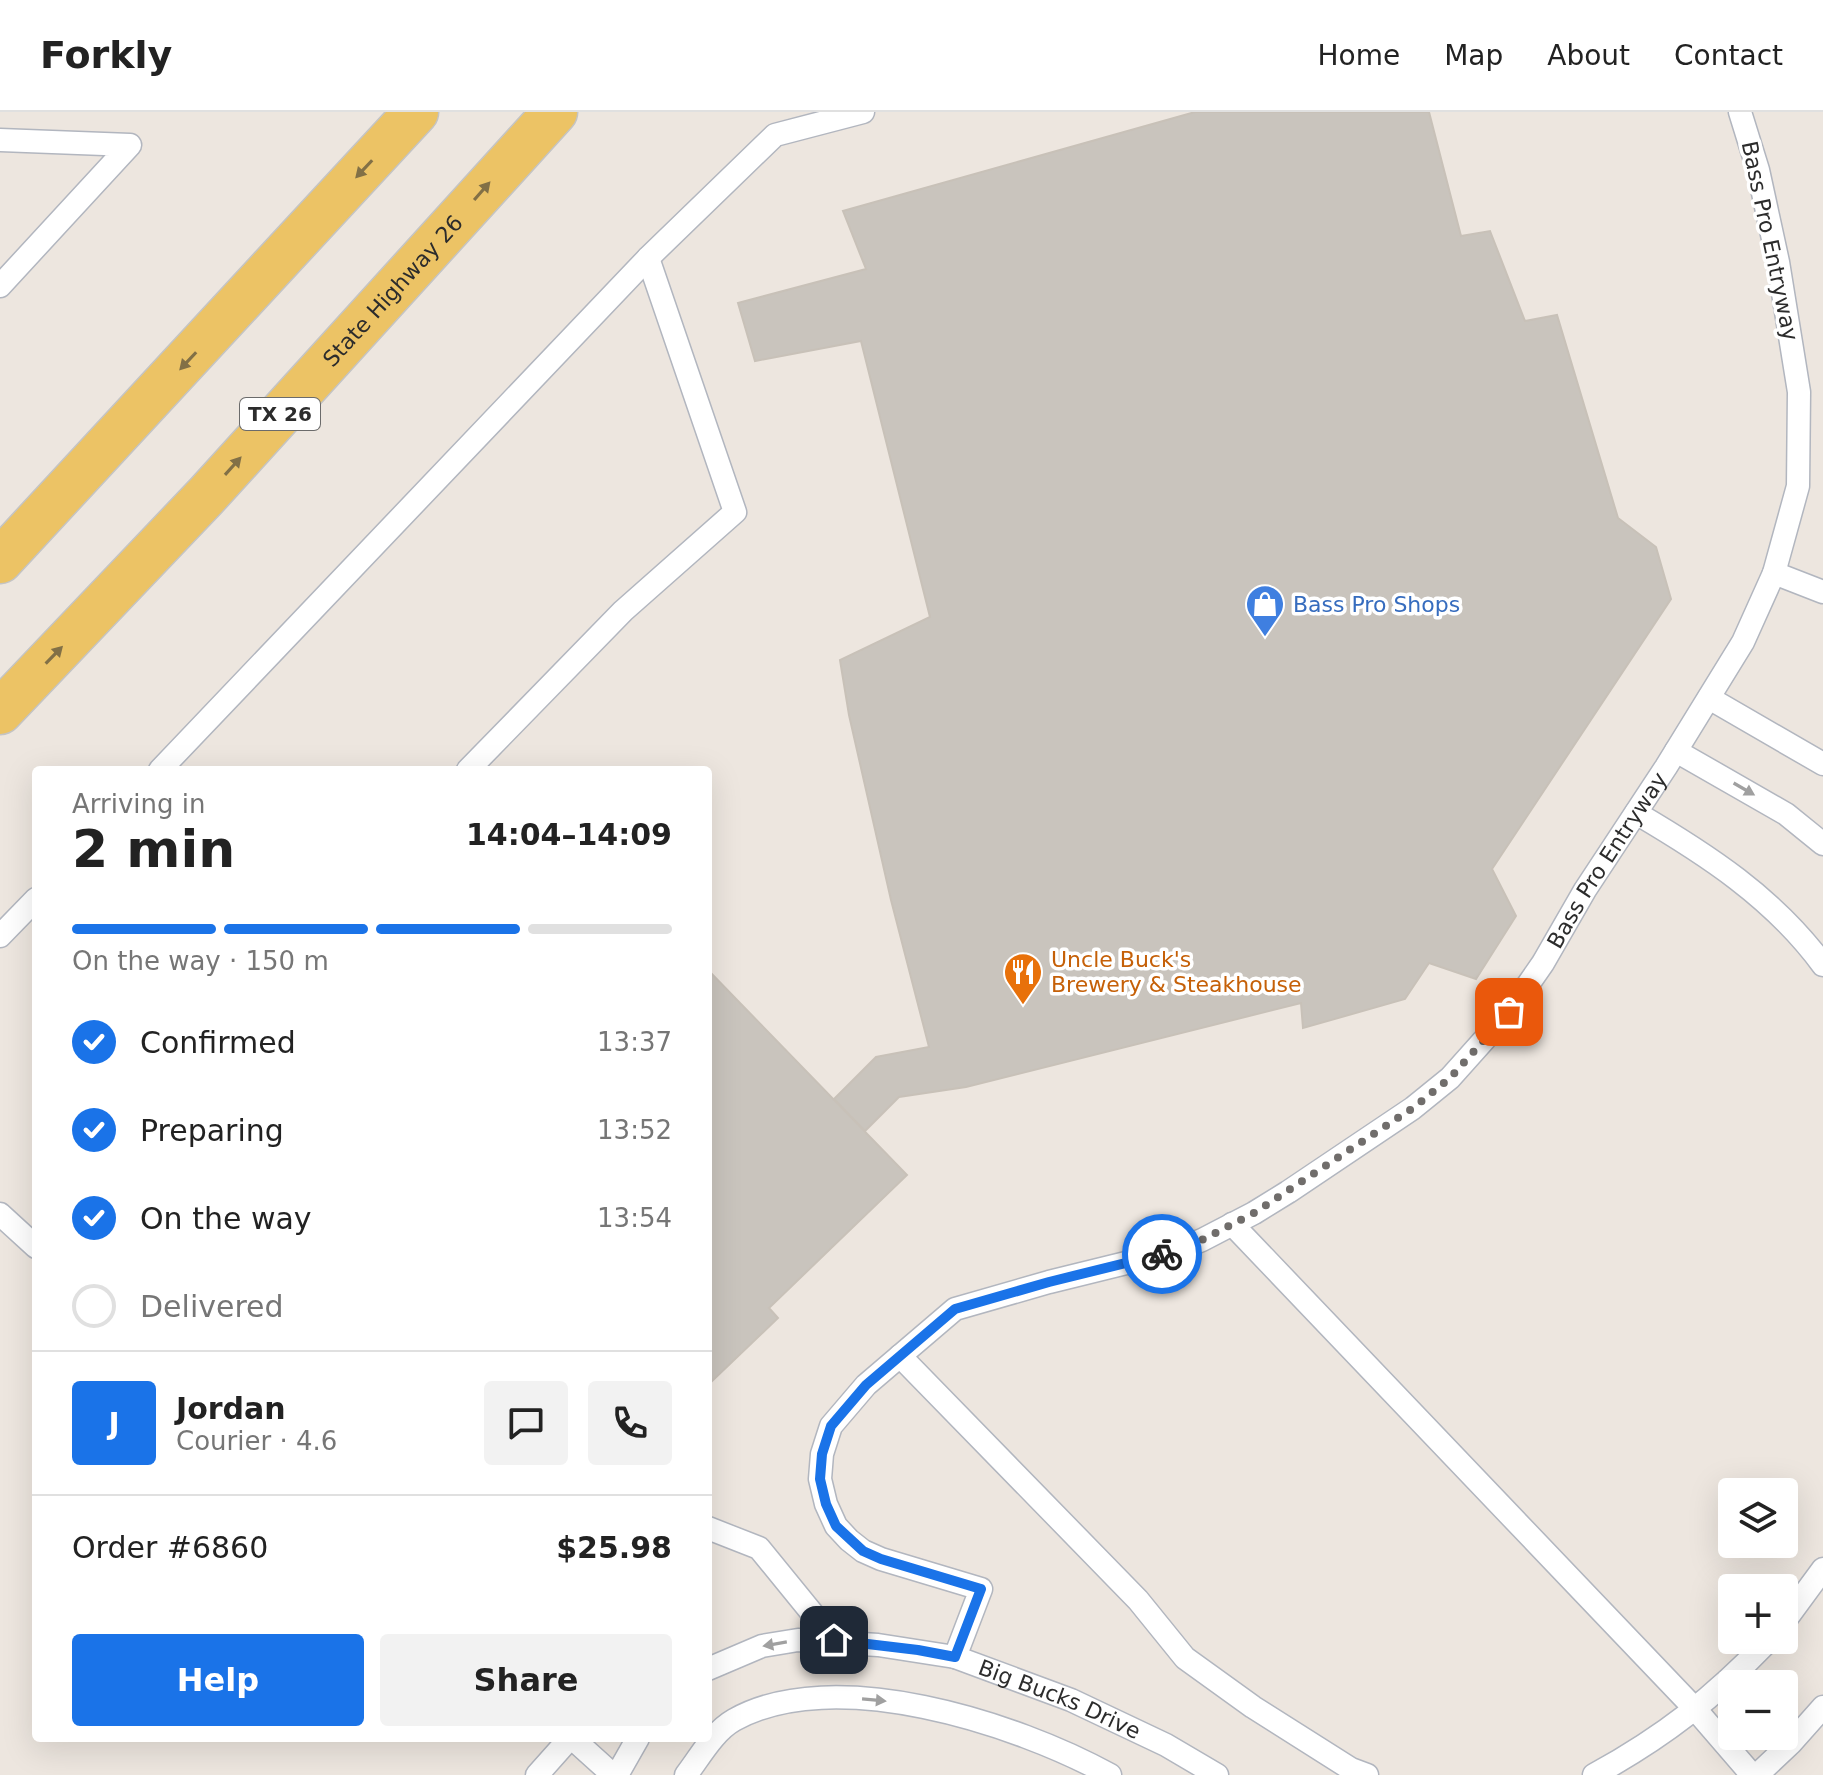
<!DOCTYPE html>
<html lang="en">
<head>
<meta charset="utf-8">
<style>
  :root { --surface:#fff; --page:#f2f2f2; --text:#222; --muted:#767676; --line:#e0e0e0; --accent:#1a73e8 }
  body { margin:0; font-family:"DejaVu Sans",sans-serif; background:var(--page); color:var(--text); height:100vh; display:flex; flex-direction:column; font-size:30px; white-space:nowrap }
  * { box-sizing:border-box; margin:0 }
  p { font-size:26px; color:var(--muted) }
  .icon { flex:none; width:44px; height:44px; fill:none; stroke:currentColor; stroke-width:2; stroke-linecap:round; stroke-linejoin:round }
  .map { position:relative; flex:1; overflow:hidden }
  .details { position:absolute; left:32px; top:654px; width:680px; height:976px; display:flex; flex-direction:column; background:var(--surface); border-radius:8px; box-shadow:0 8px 32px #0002 }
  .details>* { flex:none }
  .tools { position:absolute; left:1718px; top:1366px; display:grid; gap:16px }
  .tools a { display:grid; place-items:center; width:80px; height:80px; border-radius:8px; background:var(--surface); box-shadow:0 8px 32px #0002; font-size:40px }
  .pin { position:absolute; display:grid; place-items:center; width:68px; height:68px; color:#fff; margin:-34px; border-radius:16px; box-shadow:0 4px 12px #0006 }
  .courier { position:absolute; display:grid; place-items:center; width:80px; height:80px; margin:-40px; border:6px solid #1a73e8; border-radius:50%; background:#fff; color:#222; box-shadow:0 2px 10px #0007 }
  .headline em { font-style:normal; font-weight:600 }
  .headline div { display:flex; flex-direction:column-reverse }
  .headline { display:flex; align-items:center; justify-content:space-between; height:136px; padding:0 40px }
  h1 { font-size:52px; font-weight:600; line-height:60px }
  .bar { display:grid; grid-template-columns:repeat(4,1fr); gap:12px 8px; align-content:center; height:96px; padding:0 40px }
  .bar i { height:10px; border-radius:6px; background:var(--line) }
  .bar .on { background:var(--accent) }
  .bar p { grid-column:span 4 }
  .line { display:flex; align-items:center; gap:20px; padding:0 40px; border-top:2px solid var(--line) }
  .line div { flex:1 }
  .round { display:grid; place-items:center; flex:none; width:84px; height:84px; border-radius:8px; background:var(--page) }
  ol { padding:0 40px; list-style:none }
  li { display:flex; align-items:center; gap:24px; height:88px }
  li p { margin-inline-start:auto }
  li .icon { padding:8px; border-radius:50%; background:var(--accent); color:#fff; stroke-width:4 }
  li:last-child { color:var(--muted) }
  li i { width:44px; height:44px; border:4px solid var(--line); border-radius:50% }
  .action { display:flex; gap:16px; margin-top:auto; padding:16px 40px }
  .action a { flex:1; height:92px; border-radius:8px; background:var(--accent); color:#fff; font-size:32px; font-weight:600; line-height:92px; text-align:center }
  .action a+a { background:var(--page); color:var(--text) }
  header { display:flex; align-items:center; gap:48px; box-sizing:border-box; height:112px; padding:0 40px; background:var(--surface); border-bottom:2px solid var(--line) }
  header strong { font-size:38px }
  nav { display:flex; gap:44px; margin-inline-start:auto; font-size:28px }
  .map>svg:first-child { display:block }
  .building { fill:#c9c4bd; stroke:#c8c1b8; stroke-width:2 }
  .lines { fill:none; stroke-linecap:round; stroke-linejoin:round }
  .lane-casing { stroke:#b2b6bf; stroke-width:25 }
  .primary-casing { stroke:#c4c4c4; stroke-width:47 }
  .lane { stroke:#fff; stroke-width:22 }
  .primary { stroke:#ecc365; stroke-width:44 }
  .oneway { fill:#827046 }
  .oneway2 { fill:#a0a0a0 }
  .done { stroke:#706d6b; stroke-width:8; stroke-dasharray:0 14.4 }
  .route { stroke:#1a73e8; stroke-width:10 }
  .labels { text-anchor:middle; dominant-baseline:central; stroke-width:7; stroke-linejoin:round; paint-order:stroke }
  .shield { fill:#fff; stroke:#6b6b6b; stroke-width:2 }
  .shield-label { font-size:20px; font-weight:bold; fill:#2c2c2c }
  .street-label { font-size:22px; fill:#2c2c2c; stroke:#fff }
  .shop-label { font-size:22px; fill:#366cbe; stroke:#fff; text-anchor:start }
  .food-label { font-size:22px; fill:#c56008; stroke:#fff; text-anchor:start }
</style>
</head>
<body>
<header>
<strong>Forkly</strong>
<nav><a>Home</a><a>Map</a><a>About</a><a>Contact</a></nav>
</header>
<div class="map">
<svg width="1823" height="1663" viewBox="0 0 1823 1663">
  <rect width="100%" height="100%" fill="#ede6df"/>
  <!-- building -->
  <path class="building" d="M1195 0H1429L1461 124 1490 119 1525 209 1557 203 1618 406 1656 435 1671 487 1492 757 1516 804 1476 867 1429 851 1405 887 1303 916 1301 891 966 975 899 985 865 1019 834 987 876 945 929 935 891 788 849 603 840 548 930 505 861 229 755 249 738 191 866 157 843 99Z
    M708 858 907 1063 769 1196 778 1206 708 1273Z"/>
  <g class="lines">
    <defs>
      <g id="lane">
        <path d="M0 28 130 33 0 174"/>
        <path d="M1774 461 1823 480"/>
        <path d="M1709 586 1823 652"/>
        <path d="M1676 639 1786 702 1823 732"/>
        <path d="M160 658 648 146 775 23 863 0"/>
        <path d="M468 658 623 499 735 400 648 146"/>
        <path d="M1636 701C1706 742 1774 786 1823 853"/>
        <path d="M0 824 36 787"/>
        <path d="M0 1102 36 1135"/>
        <path d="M1232 1112 1696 1598 1752 1663"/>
        <path d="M900 1244 1138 1488 1185 1546 1253 1595 1351 1657 1367 1663"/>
        <path d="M708 1416 759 1436 834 1528"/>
        <path d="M1784 1510 1823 1457"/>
        <path id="s1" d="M955 1545 981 1477 881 1447 863 1439 849 1428 836 1414 826 1392 820 1367 822 1342 831 1314 866 1273 955 1197 1049 1170 1175 1139 1202 1128 1254 1101 1288 1080 1413 996 1450 966 1509 900 1543 851 1585 778 1666 655 1743 530 1774 461 1798 374 1799 280 1778 150 1758 58 1740 0"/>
        <path id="s2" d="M708 1557 762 1534 798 1528 878 1533 955 1545 1071 1588 1166 1633 1217 1663"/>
        <path d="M572 1626 613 1663"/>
        <path d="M537 1663 570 1626"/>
        <path d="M617 1663 638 1626"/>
        <path d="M686 1663C700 1645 713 1620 734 1608 833 1552 1016 1611 1110 1663"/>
        <path d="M1594 1663C1665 1624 1713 1586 1769 1528"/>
        <path d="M1757 1663 1791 1631 1823 1595"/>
      </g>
      <g id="primary">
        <path d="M0 449 416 0"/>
        <path id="s3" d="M0 600 206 384 555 0"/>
      </g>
    </defs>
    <!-- lane casing -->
    <use href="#lane" class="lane-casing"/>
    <!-- primary casing -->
    <use href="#primary" class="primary-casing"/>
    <!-- lane -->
    <use href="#lane" class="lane"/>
    <!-- primary -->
    <use href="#primary" class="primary"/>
  </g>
  <!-- one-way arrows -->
  <defs><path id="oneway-solid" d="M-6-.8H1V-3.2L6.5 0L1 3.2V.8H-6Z" transform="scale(2)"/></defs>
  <g class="oneway">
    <use href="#oneway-solid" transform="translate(364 57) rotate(133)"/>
    <use href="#oneway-solid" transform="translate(482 79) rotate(-49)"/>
    <use href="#oneway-solid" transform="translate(188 249) rotate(133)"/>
    <use href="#oneway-solid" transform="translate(233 354) rotate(-48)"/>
    <use href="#oneway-solid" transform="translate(54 543) rotate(-46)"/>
  </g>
  <g class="oneway2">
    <use href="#oneway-solid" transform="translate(1744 677) rotate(30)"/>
    <use href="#oneway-solid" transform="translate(775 1532) rotate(170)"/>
    <use href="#oneway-solid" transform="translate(874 1588) rotate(5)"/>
  </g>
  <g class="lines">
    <!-- done -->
    <path class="done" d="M1162 1142 1202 1128 1254 1101 1413 996 1450 966 1509 900"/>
    <!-- route -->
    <path class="route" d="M834 1528 918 1538 955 1545 981 1477 881 1447 863 1439 836 1414 826 1392 820 1367 822 1342 831 1314 866 1273 955 1197 1049 1170 1162 1142"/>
  </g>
  <!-- icons -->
  <defs>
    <symbol id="shop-pin" viewBox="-11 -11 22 30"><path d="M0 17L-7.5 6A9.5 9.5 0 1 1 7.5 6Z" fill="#3f7fe0" stroke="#fff"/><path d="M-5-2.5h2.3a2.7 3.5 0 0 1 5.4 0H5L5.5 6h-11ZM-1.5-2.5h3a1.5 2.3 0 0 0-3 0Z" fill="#fff"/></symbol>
    <symbol id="restaurant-pin" viewBox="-11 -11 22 30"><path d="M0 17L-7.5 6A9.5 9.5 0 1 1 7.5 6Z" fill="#e8710a" stroke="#fff"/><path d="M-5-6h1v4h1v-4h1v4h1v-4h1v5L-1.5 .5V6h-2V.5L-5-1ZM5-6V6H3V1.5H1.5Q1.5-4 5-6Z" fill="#fff"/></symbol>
  </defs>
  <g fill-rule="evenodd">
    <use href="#shop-pin" x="1243" y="470" width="44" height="60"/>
    <use href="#restaurant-pin" x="1001" y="838" width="44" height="60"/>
  </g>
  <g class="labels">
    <!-- shield labels -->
    <rect class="shield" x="240" y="286" width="80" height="32" rx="6"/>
    <g class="shield-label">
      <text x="280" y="302">TX 26</text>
    </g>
    <!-- street labels -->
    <g class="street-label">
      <text transform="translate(1770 129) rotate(78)">Bass Pro Entryway</text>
      <text stroke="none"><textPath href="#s3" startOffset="576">State Highway 26</textPath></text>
      <text stroke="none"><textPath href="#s1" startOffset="1332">Bass Pro Entryway</textPath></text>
      <text stroke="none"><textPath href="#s2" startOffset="366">Big Bucks Drive</textPath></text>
    </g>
    <!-- shop labels -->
    <g class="shop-label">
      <text x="1293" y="492">Bass Pro Shops</text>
    </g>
    <!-- food labels -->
    <g class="food-label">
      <text x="1051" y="847">Uncle Buck's<tspan x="1051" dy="25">Brewery &amp; Steakhouse</tspan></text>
    </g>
  </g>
</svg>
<div class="tools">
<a><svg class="icon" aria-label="layers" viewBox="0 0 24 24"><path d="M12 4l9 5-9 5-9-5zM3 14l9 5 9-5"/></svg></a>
<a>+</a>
<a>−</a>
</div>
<div class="pin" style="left:1509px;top:900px;background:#ea580c"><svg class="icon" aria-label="bag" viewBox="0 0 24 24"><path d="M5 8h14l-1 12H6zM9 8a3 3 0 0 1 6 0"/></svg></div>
<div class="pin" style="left:834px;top:1528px;background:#1f2937"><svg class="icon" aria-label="home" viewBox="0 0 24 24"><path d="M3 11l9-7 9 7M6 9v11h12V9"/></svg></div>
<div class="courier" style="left:1162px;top:1142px"><svg class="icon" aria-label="bike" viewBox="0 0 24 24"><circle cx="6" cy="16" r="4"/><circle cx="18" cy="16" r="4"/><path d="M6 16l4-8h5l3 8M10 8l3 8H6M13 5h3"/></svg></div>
<section class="details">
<div class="headline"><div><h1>2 min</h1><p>Arriving in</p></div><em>14:04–14:09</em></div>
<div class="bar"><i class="on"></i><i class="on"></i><i class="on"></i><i></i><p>On the way · 150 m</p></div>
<ol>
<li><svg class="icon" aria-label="check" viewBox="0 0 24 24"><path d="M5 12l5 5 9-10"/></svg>Confirmed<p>13:37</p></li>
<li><svg class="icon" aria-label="check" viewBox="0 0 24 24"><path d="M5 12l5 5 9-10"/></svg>Preparing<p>13:52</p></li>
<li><svg class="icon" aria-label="check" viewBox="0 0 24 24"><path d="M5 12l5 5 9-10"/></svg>On the way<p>13:54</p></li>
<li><i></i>Delivered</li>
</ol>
<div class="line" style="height:144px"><b class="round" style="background:var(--accent);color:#fff">J</b><div><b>Jordan</b><p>Courier · 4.6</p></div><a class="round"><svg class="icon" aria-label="chat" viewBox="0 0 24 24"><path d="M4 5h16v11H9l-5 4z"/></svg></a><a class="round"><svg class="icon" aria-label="phone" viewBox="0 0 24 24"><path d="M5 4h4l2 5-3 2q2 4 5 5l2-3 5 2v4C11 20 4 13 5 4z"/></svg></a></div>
<div class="line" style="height:104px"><div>Order #6860</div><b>$25.98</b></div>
<div class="action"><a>Help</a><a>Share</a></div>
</section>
</div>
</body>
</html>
